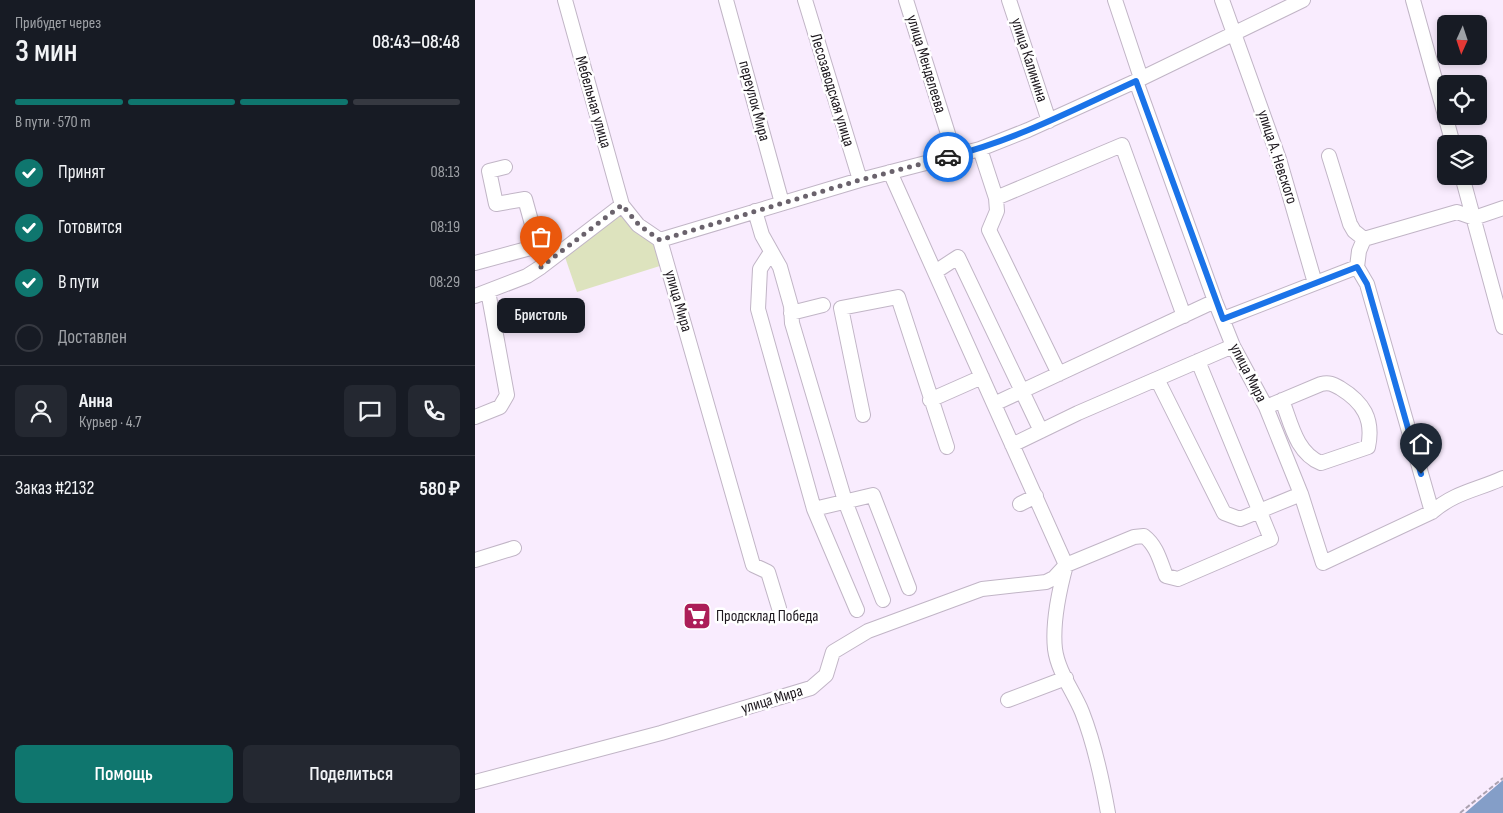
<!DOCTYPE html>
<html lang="ru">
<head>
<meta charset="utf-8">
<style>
  :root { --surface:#171b24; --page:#242831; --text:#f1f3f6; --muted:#9ea1a6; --line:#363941; --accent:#0f766e }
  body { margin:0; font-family:"Sofia Sans Condensed",sans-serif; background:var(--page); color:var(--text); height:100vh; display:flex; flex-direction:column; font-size:19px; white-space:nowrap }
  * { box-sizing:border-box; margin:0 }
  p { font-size:16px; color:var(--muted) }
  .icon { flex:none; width:28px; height:28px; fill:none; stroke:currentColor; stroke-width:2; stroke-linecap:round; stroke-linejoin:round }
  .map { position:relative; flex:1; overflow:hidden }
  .details { display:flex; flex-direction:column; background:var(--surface); width:475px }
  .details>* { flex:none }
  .needle { width:32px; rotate:183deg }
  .buttons { position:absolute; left:962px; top:15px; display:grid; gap:10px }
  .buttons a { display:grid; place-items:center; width:50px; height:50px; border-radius:8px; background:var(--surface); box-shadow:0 2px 8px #0003; font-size:25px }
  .pin { position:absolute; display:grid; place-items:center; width:42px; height:42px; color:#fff; margin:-51px -21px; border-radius:50% 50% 50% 0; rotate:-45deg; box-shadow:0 0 5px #0007 }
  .pin .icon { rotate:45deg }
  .courier { position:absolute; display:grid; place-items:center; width:50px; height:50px; margin:-25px; border:4px solid #1a73e8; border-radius:50%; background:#fff; color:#222; box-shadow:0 1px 6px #0007 }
  .bubble { position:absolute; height:35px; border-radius:8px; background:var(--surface); box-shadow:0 2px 8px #0003; font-size:16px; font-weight:600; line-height:35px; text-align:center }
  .overview em { font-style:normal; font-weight:600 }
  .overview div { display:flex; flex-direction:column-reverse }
  .overview { display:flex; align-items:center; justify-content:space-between; height:85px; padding:0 15px }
  h1 { font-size:32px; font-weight:600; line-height:38px }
  .bar { display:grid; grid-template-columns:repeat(4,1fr); gap:8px 5px; align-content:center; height:60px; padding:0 15px }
  .bar i { height:6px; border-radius:4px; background:var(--line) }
  .bar .on { background:var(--accent) }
  .bar p { grid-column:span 4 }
  .line { display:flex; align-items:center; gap:12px; padding:0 15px; border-top:1px solid var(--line) }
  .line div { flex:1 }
  .round { display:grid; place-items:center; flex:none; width:52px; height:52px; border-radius:8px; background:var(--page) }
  ol { padding:0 15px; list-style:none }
  li { display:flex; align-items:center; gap:15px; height:55px }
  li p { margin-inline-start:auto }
  li .icon { padding:5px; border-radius:50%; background:var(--accent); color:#fff; stroke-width:4 }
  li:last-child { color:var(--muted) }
  li i { width:28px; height:28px; border:2px solid var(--line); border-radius:50% }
  .action { display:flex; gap:10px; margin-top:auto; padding:10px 15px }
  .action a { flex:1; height:58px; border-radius:8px; background:var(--accent); color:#fff; font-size:20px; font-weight:600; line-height:58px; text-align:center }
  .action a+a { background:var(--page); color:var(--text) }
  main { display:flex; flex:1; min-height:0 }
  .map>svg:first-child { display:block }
  .green { fill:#dde3be }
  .water { fill:#849ec8 }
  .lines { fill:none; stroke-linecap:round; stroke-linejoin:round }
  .minor-casing { stroke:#c1b5c6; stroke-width:16 }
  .path { stroke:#aca2b0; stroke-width:2; stroke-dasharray:5 2.5; stroke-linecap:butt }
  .minor { stroke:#fff; stroke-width:14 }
  .done { stroke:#6a626c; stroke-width:5; stroke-dasharray:0 9 }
  .route { stroke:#1a73e8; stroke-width:6 }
  .labels { text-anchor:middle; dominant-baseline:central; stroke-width:5; stroke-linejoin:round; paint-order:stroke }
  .street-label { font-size:16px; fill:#1d181e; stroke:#fff }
  .poi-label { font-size:16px; fill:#1d181e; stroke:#fff; text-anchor:start }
</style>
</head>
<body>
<main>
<section class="details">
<div class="overview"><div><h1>3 мин</h1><p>Прибудет через</p></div><em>08:43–08:48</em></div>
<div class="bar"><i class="on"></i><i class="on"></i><i class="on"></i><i></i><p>В пути · 570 m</p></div>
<ol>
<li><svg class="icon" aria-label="check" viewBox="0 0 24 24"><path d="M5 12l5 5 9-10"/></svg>Принят<p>08:13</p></li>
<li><svg class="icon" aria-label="check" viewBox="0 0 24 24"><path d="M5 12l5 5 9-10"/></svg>Готовится<p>08:19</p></li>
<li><svg class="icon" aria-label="check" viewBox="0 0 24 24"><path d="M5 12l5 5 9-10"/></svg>В пути<p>08:29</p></li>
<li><i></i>Доставлен</li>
</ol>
<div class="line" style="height:90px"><a class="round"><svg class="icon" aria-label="person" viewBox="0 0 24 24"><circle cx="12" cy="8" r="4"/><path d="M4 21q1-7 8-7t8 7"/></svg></a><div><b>Анна</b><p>Курьер · 4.7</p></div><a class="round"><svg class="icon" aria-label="chat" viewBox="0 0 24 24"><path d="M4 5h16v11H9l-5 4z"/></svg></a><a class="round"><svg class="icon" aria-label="phone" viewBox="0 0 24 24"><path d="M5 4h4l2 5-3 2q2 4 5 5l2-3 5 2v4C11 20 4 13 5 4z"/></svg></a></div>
<div class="line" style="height:65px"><div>Заказ #2132</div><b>580 ₽</b></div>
<div class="action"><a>Помощь</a><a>Поделиться</a></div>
</section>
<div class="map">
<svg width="1028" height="813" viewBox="0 0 1028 813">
  <rect width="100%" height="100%" fill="#f9ecfe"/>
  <!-- green -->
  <path class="green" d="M145 214 185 251 188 265 102 292 90 257Z"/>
  <!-- water -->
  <path class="water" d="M1028 780V813H990Z"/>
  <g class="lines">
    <defs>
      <path id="minor" d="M90 0 147 205
        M251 0 307 203
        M330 0 385 180
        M431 0 480 156
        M534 0 574 121
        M640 0 666 78
        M747 0 804 159 840 283
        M938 0 978 144
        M661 81 740 301 758 346 791 407 826 494 848 563 957 512C980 492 1002 490 1028 478
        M505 149 521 198 647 145 709 316
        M854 156 875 224 879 231 889 239
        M30 167 14 171 21 204 50 199 63 246 76 259
        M415 172 591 565C584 591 577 622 580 649 583 672 599 692 607 712 620 745 627 779 633 813
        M987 176 1028 327
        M521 198 522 211 514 230 584 374
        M280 211 287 235 305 267 316 306 317 323 370 501 408 600
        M185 240 278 565 293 572 304 608
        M296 252 285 269 283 309 339 509
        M0 263 63 246
        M882 267 892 284 957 512
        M460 272 483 257 566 431
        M0 296 52 276 66 267 147 205 163 225 185 240 385 180 505 149 553 130 661 81 828 0
        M316 313 348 305
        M748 319 882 267 884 251 889 239 982 212 999 218 1028 208
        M682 379 749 513 765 519 826 494
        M455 400 507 377
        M519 404 740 301
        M791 407 846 384C854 382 858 384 865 388 888 402 899 419 893 447L846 463C821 453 816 423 807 400
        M388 415 366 308 423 297 472 447
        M0 417 25 407 32 395 13 291
        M537 445 603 413 758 346
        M545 504 561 496
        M0 560 39 548
        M382 610 339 509 398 495 434 588
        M533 700 591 678
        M0 782 186 733 336 688 351 675 358 652 393 631 507 589 571 582 579 578 591 565 659 537 669 536C682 546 685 561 691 576L703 579 796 539 723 361"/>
    </defs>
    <!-- minor casing -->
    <use href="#minor" class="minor-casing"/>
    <!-- path -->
    <path class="path" d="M985 813 1028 778"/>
    <!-- minor -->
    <use href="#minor" class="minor"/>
  </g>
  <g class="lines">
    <!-- done -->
    <path class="done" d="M66 267 147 205 164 225 185 240 385 180 473 157"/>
    <!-- route -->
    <path class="route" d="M473 157C539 141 600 109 661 81L748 319 882 267 892 284 946 474"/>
  </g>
  <!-- icons -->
  <defs>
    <symbol id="supermarket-square" viewBox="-11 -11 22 22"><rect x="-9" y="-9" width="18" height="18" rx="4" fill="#ac1e58" stroke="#fff"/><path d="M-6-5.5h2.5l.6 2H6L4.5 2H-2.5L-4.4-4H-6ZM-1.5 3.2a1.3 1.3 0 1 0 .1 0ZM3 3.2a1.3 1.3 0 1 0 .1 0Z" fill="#fff"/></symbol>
  </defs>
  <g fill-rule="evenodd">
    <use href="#supermarket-square" x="206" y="600" width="32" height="32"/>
  </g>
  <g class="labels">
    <!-- street labels -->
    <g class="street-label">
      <text transform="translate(554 60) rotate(72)">улица Калинина</text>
      <text transform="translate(451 64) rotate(73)">улица Менделеева</text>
      <text transform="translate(357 90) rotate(73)">Лесозаводская улица</text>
      <text transform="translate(279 101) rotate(75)">переулок Мира</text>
      <text transform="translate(118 102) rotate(74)">Мебельная улица</text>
      <text transform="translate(802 157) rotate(72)">улица А. Невского</text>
      <text transform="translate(203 301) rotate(74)">улица Мира</text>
      <text transform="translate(773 373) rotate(63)">улица Мира</text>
      <text transform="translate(297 700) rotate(-17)">улица Мира</text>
    </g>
    <!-- poi labels -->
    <g class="poi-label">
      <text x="241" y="616">Продсклад Победа</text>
    </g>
  </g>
</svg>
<div class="buttons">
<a><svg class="needle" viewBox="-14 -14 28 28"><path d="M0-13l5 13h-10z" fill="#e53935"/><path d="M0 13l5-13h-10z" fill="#9ea1a6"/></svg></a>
<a><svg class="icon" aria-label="locate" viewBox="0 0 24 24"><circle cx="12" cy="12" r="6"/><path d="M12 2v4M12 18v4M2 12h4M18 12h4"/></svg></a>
<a><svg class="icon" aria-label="layers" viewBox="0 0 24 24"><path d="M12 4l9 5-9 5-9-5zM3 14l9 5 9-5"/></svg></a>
</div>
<div class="pin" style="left:66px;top:267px;background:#ea580c"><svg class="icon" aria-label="bag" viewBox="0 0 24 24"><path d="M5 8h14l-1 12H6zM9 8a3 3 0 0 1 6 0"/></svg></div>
<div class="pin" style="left:946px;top:474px;background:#1f2937"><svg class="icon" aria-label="home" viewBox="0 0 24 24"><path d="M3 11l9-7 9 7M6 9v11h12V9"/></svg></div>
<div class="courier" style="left:473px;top:157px"><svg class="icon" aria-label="car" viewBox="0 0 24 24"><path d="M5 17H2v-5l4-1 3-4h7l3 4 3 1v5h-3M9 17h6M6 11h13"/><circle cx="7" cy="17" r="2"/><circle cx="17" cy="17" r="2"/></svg></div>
<div class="bubble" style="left:22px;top:298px;width:88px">Бристоль</div>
</div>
</main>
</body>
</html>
